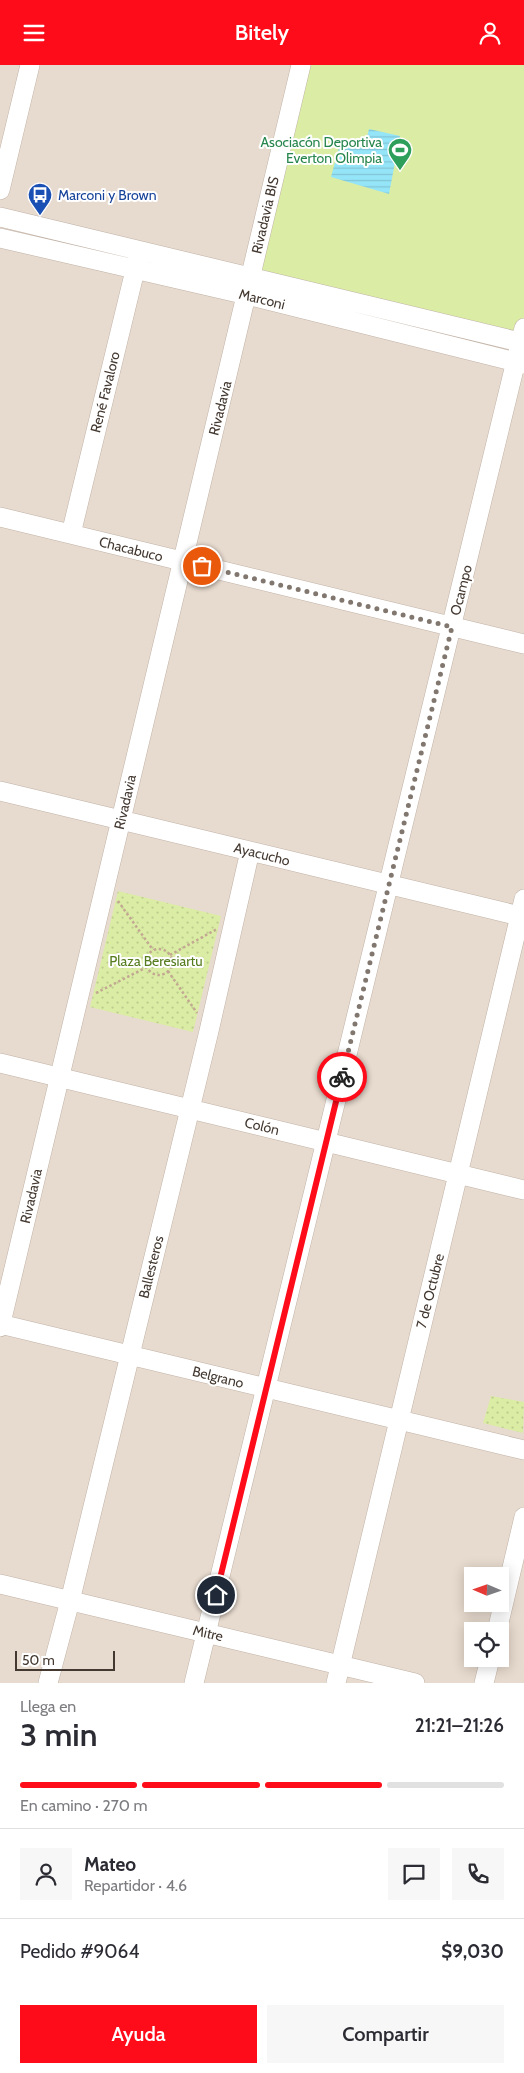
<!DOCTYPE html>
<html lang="es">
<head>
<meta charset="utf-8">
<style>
  :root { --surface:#fff; --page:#f7f7f7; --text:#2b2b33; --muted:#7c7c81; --line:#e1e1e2; --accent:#ff0c1b }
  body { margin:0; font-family:Cabin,sans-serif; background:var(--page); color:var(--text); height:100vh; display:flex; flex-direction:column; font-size:19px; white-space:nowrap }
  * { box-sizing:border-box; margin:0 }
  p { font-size:16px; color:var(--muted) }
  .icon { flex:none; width:28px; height:28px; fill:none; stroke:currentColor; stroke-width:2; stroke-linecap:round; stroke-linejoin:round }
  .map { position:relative; height:1618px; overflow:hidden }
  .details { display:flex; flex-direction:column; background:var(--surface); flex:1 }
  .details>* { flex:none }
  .needle { width:32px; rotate:272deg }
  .buttons { position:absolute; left:464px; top:1502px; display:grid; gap:10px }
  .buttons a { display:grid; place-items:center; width:45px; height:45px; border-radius:0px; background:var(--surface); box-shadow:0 2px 12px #0003; font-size:25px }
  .scale { position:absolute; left:15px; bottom:12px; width:100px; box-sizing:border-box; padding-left:5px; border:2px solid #443931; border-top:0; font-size:14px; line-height:18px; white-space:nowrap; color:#443931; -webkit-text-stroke:4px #fff; paint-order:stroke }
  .pin { position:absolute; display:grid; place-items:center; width:42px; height:42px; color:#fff; margin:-21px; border:2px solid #fff; border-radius:50%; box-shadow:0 1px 5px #0007 }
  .courier { position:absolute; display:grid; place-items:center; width:50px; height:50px; margin:-25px; border:4px solid #ff0c1b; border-radius:50%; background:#fff; color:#222; box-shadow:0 1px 6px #0007 }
  .headline em { font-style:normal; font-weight:600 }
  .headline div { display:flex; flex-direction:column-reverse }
  .headline { display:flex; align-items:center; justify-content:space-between; height:85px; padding:0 20px }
  h1 { font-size:32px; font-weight:600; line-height:38px }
  .bar { display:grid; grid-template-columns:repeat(4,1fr); gap:8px 5px; align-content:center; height:60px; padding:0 20px }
  .bar i { height:6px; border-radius:4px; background:var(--line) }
  .bar .current { background:var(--accent) }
  .bar p { grid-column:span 4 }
  .line { display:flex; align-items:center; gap:12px; padding:0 20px; border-top:1px solid var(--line) }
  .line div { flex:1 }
  .round { display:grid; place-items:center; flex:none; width:52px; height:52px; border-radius:0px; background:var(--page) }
  .primary-button { display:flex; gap:10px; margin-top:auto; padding:10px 20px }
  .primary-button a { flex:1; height:58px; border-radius:0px; background:var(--accent); color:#fff; font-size:20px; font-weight:600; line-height:58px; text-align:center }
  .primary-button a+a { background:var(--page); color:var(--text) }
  header { display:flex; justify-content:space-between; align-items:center; height:65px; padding:0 20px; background:var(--accent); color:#fff; font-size:22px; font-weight:600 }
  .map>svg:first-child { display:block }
  .residential { fill:#e7dace; fill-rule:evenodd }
  .grass { fill:url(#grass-dots) }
  .pitch { fill:#dbeda4 }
  .water { fill:url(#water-rules) }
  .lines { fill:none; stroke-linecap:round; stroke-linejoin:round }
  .minor-casing { stroke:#c1b2a6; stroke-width:20 }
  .path { stroke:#c2a792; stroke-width:2.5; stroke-dasharray:2.5 2.5; stroke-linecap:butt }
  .minor { stroke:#fff; stroke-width:19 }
  .done { stroke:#81776f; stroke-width:5; stroke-dasharray:0 9 }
  .route { stroke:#ff0c1b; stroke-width:6 }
  .labels { text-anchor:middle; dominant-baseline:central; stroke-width:4; stroke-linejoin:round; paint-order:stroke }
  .leisure-label { font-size:14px; fill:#27864d; stroke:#fff; text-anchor:end }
  .transit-label { font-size:14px; fill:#164399; stroke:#fff; text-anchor:start }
  .street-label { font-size:14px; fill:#443931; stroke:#fff }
  .park-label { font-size:14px; fill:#567c1f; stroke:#fff }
</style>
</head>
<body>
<header><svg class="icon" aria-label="menu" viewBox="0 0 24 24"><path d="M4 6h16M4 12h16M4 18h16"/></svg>Bitely<svg class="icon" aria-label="person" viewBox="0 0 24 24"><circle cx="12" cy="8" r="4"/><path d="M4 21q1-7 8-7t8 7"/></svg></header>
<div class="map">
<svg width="524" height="1618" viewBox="0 0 524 1618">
  <defs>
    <pattern id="grass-dots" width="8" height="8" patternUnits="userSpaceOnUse" patternTransform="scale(1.25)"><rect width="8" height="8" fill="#dbeda4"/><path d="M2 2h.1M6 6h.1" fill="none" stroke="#bdcc8e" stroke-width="1.8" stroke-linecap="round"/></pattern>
    <pattern id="water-rules" width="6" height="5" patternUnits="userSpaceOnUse" patternTransform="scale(1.25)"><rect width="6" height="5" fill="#95e5f8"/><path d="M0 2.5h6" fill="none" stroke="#82c5d5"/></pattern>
  </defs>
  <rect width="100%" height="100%" fill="#f3eae1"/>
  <!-- residential -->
  <path class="residential" d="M0 0H524V1618H0ZM472 1511H500V1539H472ZM472 1566H500V1594H472Z"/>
  <!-- grass -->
  <path class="grass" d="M118 826 221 851 193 967 90 942Z
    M491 1331 524 1337 523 1368 483 1358Z"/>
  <!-- pitch -->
  <path class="pitch" d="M301 0H524V263L521 277 251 212Z"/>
  <!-- water -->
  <path class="water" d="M369 64 400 71 389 129 331 112 340 79 364 83Z"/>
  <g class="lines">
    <defs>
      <path id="minor" d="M0 125 30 0
        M0 152 524 278
        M0 173 247 230 524 299
        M0 452 524 579
        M71 469 138 193
        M0 726 524 852
        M0 998 524 1125
        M0 1259 524 1385
        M0 1262 301 0
        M0 1519 415 1618
        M497 1566 524 1452
        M48 1618 70 1536 209 966 250 786
        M194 1618 524 263
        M336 1618 524 834
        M484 1618 490 1594"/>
    </defs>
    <!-- minor casing -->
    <use href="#minor" class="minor-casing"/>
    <!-- path -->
    <path class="path" d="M118 836 153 885
      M146 897a13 13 0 1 1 26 0a13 13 0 1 1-26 0Z
      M170 890 217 864
      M168 906 197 948
      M96 928 147 902"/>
    <!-- minor -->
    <use href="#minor" class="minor"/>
  </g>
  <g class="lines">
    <!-- done -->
    <path class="done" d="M202 501 452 562 342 1012"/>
    <!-- route -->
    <path class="route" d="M216 1530 342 1012"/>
  </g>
  <!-- icons -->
  <defs>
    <symbol id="stadium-pin" viewBox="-11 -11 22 30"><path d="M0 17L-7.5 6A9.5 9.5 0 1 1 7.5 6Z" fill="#2e9e5b" stroke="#fff"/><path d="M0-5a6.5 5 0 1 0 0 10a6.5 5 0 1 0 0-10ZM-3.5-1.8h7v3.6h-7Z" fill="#fff"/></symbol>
    <symbol id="bus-pin" viewBox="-11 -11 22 30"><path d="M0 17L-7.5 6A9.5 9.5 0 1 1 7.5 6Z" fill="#1a4fb4" stroke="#fff"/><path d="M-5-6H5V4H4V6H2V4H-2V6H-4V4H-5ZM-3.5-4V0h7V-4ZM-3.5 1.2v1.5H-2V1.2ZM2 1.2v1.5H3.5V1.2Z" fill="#fff"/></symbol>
  </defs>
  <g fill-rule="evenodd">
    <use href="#stadium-pin" x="386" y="71" width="28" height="38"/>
    <use href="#bus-pin" x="26" y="116" width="28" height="38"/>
  </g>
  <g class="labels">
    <!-- leisure labels -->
    <g class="leisure-label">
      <text x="382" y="77">Asociacón Deportiva<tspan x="382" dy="16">Everton Olimpia</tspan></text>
    </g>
    <!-- transit labels -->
    <g class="transit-label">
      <text x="58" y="130">Marconi y Brown</text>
    </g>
    <!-- street labels -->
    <g class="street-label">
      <text transform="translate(265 150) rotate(-77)">Rivadavia BIS</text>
      <text transform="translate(262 234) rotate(14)">Marconi</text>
      <text transform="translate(105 327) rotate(-76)">René Favaloro</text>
      <text transform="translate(220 343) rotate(-76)">Rivadavia</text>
      <text transform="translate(131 484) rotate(14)">Chacabuco</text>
      <text transform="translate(461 525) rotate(-76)">Ocampo</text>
      <text transform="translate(125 737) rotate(-77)">Rivadavia</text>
      <text transform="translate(262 789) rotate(14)">Ayacucho</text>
      <text transform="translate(262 1061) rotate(14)">Colón</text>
      <text transform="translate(31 1131) rotate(-77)">Rivadavia</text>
      <text transform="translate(151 1202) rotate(-76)">Ballesteros</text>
      <text transform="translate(430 1226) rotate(-76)">7 de Octubre</text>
      <text transform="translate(218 1312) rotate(14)">Belgrano</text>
      <text transform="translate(208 1568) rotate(13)">Mitre</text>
    </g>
    <!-- park labels -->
    <g class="park-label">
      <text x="156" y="896">Plaza Beresiartu</text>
    </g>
  </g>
</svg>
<div class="buttons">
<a><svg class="needle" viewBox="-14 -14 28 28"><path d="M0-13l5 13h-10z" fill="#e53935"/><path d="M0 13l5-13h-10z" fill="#7c7c81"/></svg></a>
<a><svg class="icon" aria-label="locate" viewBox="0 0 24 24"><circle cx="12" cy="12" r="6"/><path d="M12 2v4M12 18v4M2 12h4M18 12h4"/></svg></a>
</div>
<div class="scale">50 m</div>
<div class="pin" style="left:202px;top:501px;background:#ea580c"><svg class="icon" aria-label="bag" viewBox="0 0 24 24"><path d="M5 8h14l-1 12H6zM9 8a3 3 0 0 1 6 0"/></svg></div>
<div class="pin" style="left:216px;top:1530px;background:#1f2937"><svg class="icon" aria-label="home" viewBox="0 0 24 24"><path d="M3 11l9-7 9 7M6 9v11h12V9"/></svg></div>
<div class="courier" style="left:342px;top:1012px"><svg class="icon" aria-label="bike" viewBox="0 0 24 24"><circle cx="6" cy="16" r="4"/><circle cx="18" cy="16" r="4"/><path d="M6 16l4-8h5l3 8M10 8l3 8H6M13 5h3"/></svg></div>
</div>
<section class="details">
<div class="headline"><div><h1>3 min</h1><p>Llega en</p></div><em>21:21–21:26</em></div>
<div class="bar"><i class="current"></i><i class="current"></i><i class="current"></i><i></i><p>En camino · 270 m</p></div>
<div class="line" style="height:90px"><a class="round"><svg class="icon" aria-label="person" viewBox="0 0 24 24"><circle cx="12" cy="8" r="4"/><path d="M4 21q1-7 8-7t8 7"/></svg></a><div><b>Mateo</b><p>Repartidor · 4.6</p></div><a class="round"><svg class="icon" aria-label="chat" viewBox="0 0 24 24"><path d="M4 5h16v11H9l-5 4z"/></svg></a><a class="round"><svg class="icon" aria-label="phone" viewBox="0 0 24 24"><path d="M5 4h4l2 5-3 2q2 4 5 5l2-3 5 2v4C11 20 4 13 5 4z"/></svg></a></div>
<div class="line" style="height:65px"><div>Pedido #9064</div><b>$9,030</b></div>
<div class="primary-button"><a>Ayuda</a><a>Compartir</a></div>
</section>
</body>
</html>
